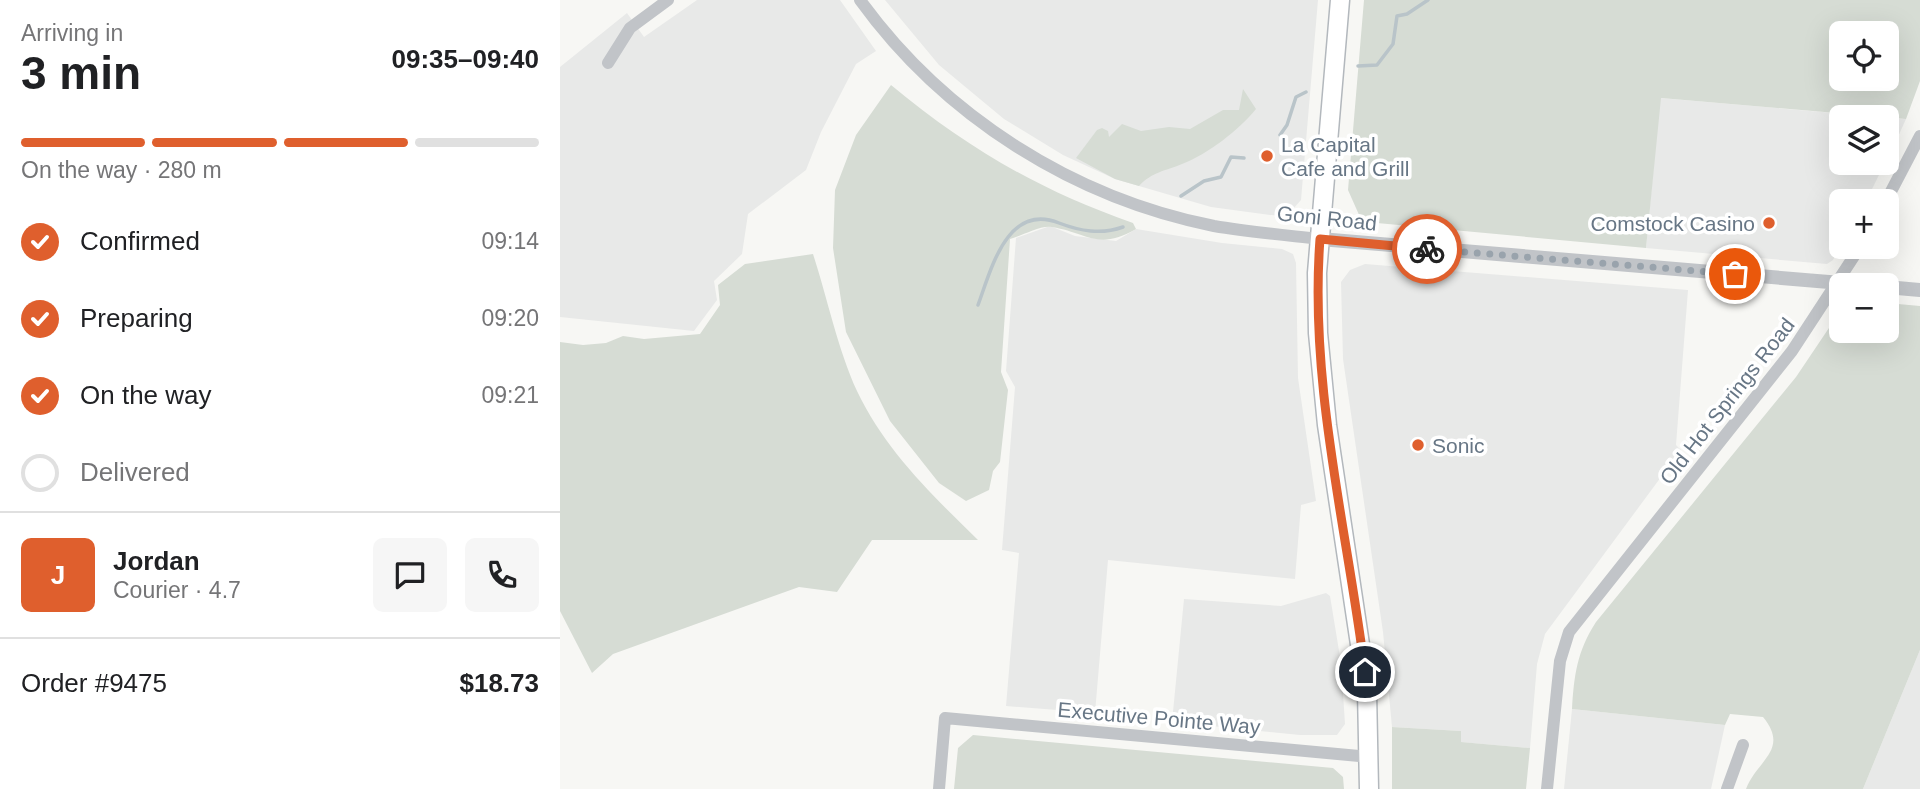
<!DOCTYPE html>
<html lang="en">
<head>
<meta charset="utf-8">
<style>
  :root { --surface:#fff; --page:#f6f6f6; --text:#202124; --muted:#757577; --line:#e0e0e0; --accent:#df5f2d }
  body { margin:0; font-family:Helvetica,sans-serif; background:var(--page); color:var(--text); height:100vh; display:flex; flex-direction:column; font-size:26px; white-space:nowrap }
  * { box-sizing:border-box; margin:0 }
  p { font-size:23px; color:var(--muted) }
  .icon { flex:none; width:38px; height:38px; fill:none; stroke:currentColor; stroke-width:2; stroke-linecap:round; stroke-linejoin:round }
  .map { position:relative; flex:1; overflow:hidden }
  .panel { display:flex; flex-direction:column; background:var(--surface); width:560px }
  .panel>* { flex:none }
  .buttons { position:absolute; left:1269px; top:21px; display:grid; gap:14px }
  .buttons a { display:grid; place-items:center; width:70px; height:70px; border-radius:10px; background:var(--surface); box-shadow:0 7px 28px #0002; font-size:35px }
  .pin { position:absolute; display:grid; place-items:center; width:60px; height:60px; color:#fff; margin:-30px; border:4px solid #fff; border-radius:50%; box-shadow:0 2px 7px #0007 }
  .courier { position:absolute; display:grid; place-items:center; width:70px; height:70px; margin:-35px; border:5px solid #df5f2d; border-radius:50%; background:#fff; color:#222; box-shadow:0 2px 9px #0007 }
  .summary em { font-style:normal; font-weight:700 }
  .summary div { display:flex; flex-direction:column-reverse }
  .summary { display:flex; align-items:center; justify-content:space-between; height:119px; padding:0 21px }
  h1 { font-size:46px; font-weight:700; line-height:52px }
  .bar { display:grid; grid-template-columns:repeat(4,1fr); gap:10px 7px; align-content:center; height:84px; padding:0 21px }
  .bar i { height:9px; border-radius:5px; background:var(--line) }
  .bar .on { background:var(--accent) }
  .bar p { grid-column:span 4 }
  .line { display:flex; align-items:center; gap:18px; padding:0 21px; border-top:2px solid var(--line) }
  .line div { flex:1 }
  .round { display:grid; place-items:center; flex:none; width:74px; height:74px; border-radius:10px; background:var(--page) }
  ol { padding:0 21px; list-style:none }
  li { display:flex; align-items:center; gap:21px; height:77px }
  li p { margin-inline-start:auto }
  li .icon { padding:7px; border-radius:50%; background:var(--accent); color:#fff; stroke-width:4 }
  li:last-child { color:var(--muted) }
  li i { width:38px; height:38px; border:4px solid var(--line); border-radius:50% }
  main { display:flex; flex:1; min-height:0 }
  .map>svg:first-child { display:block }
  .built { fill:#e8e9e8 }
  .green { fill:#d6dcd4; fill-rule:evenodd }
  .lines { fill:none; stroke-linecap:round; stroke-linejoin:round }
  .stream { stroke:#b9c4c9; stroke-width:3.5 }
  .secondary-casing { stroke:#b3b8bd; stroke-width:21 }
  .minor { stroke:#c1c4c8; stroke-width:12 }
  .tertiary { stroke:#c1c4c8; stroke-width:14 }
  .secondary { stroke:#fff; stroke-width:18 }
  .done { stroke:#99a3ac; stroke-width:7; stroke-dasharray:0 12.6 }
  .route { stroke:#df5f2d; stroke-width:9 }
  .poi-dot { fill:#df5f2d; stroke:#fff; stroke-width:2.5 }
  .labels { text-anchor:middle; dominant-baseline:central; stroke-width:7; stroke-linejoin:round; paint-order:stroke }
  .poi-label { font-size:21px; fill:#677685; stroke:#fff; text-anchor:start }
  .street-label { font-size:21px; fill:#677685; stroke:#fff }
</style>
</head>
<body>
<main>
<section class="panel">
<div class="summary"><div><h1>3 min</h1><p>Arriving in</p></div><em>09:35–09:40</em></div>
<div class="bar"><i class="on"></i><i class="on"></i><i class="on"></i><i></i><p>On the way · 280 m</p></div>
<ol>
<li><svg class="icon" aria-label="check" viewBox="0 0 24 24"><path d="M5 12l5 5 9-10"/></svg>Confirmed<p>09:14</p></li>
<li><svg class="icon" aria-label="check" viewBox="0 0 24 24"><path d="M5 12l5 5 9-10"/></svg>Preparing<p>09:20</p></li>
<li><svg class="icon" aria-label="check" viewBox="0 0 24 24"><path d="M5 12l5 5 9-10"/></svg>On the way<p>09:21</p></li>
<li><i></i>Delivered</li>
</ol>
<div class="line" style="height:126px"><b class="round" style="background:var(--accent);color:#fff">J</b><div><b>Jordan</b><p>Courier · 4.7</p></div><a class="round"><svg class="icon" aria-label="chat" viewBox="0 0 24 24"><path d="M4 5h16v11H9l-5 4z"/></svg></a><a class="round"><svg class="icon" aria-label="phone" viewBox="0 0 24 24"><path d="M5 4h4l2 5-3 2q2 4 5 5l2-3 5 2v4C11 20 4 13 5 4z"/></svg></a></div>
<div class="line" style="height:91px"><div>Order #9475</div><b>$18.73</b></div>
</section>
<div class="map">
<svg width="1360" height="789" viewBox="0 0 1360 789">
  <rect width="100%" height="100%" fill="#f7f7f4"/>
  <!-- built -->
  <path class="built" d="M137 0H280L316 51 296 64 261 132 246 170 188 214 182 254 154 281 157 300 134 331 0 317V67L67 13 84 37Z
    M325 0H758L741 200 726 217 651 207 555 179 503 155 444 119 379 65Z
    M1100 98 1321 117H1281V163H1325L1306 201H1281V245L1273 260 1267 264 1086 248Z
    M1327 118 1346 119 1327 161Z
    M490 226 515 236 556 241 576 229 662 243 722 249 733 254 736 263 738 378 756 501 741 505 735 579 548 560 535 713 446 706 459 553 442 550 455 387 446 371 456 238Z
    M805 264 1128 290 1116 445 1121 450 985 634 977 664 970 748 900 742 901 731 832 727 823 632 783 359 781 282 790 270Z
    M766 593 770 596 781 663 785 724 777 735H740L612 722 624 599 721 606Z
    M1360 650V789H1303Z
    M1012 709 1165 725 1151 789H1004Z"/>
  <!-- green -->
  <path class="green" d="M804 0H1360V81L1346 119 1101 98 1086 248 817 223 800 217 788 190ZM1281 33H1326V79H1281Z
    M331 85C407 148 479 190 573 223L576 229C538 251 528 233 492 227 480 225 462 236 450 239L441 372 448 390 440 462 433 471 429 490 406 501 379 483 330 421 286 332 273 248 275 190 296 135Z
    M683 89 696 109C679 130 648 154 622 164 605 171 592 172 579 186L555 179 516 158 537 130 542 128 548 131 549 137 562 124 581 131 609 127 630 129 663 110H679Z
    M253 254C267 297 278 350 297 391 325 450 372 495 418 540H312L277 592 239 587 53 654 32 673 0 611V342L23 345 46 343 63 336 84 339 140 334 160 305 158 285 185 264Z
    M1327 303 1360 306V650L1303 789H1186C1197 760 1230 750 1203 717L1170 714 1165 725 1012 709C1014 676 1017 651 1036 622L1236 377 1277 316 1281 313V331H1326Z
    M832 727 901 731V742L970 748 966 789H832Z
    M413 735 773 768 783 777 784 789H394L398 748Z"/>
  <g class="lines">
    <!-- stream -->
    <path class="stream" d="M798 66 817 65 833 44 837 16 847 14 868 0
      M720 135 727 125 736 97 746 92
      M621 196 644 181 661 177 671 157 684 158
      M418 305C431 270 447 202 499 223 520 231 541 235 563 227"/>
    <defs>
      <path id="secondary" d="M780 0 757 273 758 333 767 425 807 691 809 789"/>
    </defs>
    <!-- secondary casing -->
    <use href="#secondary" class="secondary-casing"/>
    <!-- minor -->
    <path class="minor" d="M300 0C384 116 513 198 654 226 689 232 724 235 760 239
      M48 63 70 28 108 0
      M1326 201 1360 136
      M379 789 385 718 810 757
      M987 789 1000 661 1009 632 1232 351 1300 247
      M1167 789 1183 745"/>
    <!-- tertiary -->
    <path class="tertiary" d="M760 239 1305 285
      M1326 287 1360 290"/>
    <!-- secondary -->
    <use href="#secondary" class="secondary"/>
  </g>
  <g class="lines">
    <!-- done -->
    <path class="done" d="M867 249 1175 274"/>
    <!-- route -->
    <path class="route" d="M805 672C787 528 749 385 760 239L867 249"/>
  </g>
  <!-- markers -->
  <g class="poi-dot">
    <circle cx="707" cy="156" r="7"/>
    <circle cx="1209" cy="223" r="7"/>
    <circle cx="858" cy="445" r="7"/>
  </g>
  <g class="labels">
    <!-- poi labels -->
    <g class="poi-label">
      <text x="721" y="144">La Capital<tspan x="721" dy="24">Cafe and Grill</tspan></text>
      <text x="1195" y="223" text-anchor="end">Comstock Casino</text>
      <text x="872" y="445">Sonic</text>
    </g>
    <!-- street labels -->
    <g class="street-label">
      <text transform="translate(767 218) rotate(6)">Goni Road</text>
      <text transform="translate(1167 401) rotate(-52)">Old Hot Springs Road</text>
      <text transform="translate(599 718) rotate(5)">Executive Pointe Way</text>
    </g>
  </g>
</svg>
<div class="buttons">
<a><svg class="icon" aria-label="locate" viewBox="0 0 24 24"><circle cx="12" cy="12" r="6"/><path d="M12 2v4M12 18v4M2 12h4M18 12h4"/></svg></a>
<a><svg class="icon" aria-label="layers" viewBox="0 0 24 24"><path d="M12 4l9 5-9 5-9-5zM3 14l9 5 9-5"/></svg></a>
<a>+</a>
<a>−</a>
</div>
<div class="pin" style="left:1175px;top:274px;background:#ea580c"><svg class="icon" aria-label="bag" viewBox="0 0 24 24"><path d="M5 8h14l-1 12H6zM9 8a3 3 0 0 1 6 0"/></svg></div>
<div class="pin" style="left:805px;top:672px;background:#1f2937"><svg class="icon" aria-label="home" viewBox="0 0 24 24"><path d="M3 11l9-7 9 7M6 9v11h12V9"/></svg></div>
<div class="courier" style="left:867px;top:249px"><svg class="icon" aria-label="bike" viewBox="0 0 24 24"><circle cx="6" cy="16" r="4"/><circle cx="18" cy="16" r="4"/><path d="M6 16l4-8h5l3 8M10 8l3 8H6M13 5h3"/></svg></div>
</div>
</main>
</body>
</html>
